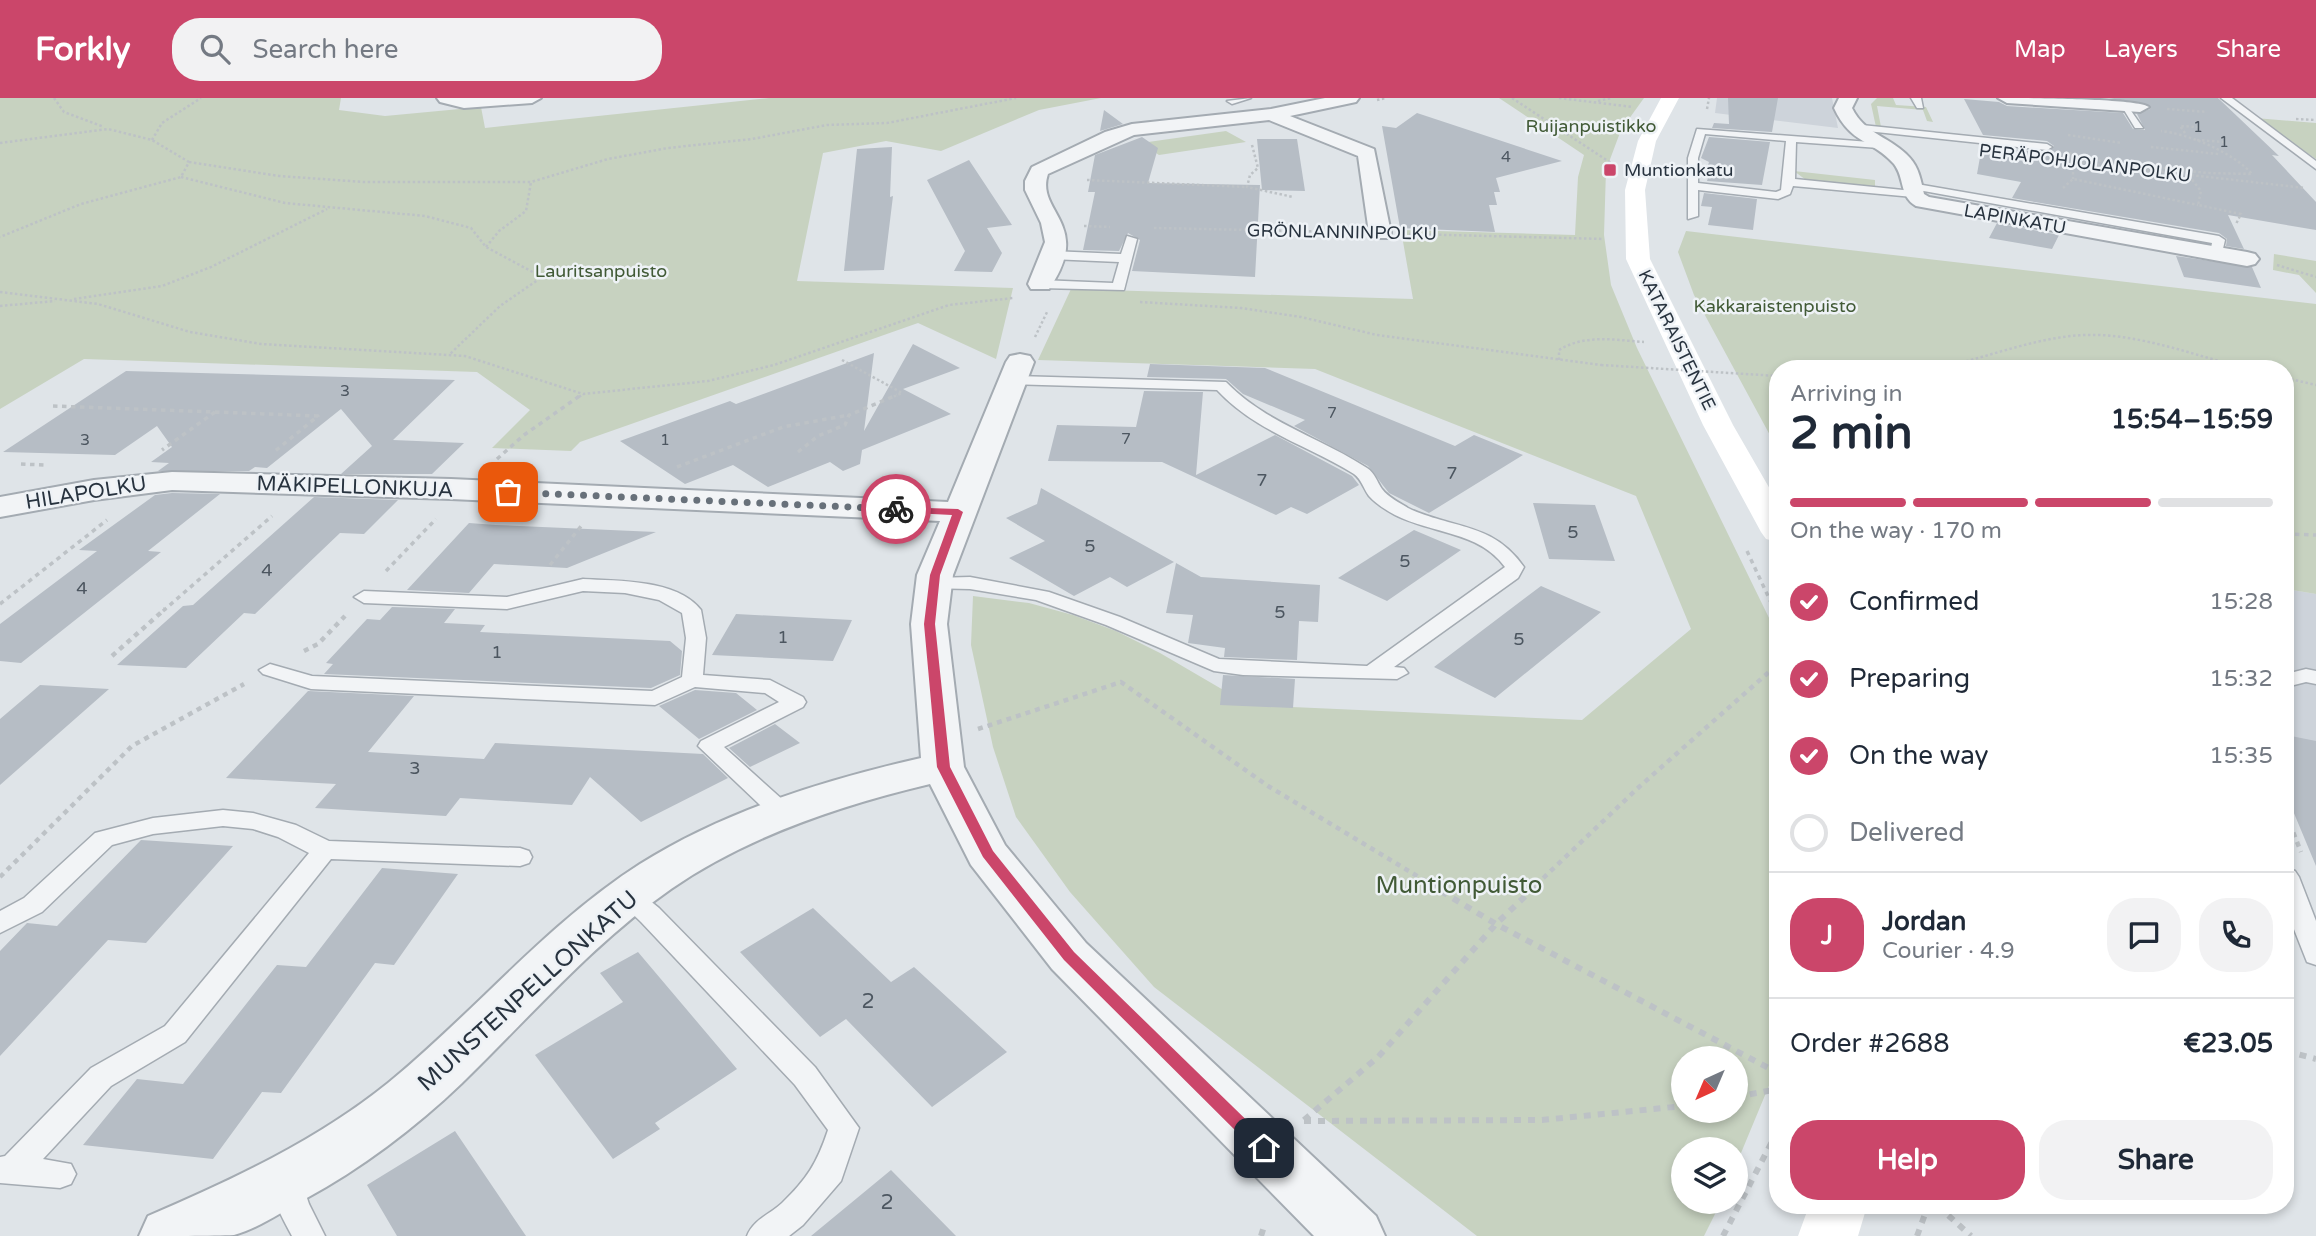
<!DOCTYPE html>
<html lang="en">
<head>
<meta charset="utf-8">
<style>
  :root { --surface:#fff; --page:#f2f2f3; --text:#1f2937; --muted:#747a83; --line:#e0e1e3; --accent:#cb466a }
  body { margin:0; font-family:"Varela Round",sans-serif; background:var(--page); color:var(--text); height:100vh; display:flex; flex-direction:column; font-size:26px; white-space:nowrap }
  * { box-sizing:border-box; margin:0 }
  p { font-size:23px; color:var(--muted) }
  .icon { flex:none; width:38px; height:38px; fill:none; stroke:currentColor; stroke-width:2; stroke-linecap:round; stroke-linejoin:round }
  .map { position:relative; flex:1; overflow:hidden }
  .details { position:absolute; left:1769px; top:262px; width:525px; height:854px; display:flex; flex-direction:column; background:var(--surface); border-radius:28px; box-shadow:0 4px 10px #0003 }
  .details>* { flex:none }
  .needle { width:46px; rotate:224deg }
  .fabs { position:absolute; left:1671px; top:948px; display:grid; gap:14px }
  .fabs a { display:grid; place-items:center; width:77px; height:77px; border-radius:50%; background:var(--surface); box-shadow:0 4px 10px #0003; font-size:35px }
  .pin { position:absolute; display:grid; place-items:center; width:60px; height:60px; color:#fff; margin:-30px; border-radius:14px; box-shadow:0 4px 10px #0006 }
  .courier { position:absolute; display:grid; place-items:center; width:70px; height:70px; margin:-35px; border:5px solid #cb466a; border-radius:50%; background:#fff; color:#222; box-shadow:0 2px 9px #0007 }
  .headline em { font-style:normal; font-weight:800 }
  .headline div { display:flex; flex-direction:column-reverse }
  .headline { display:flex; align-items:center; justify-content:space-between; height:119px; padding:0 21px }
  h1 { font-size:46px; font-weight:800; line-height:52px }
  .bar { display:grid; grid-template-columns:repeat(4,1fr); gap:10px 7px; align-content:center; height:84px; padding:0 21px }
  .bar i { height:9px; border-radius:5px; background:var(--line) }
  .bar .selected { background:var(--accent) }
  .bar p { grid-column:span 4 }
  .line { display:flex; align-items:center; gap:18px; padding:0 21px; border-top:2px solid var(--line) }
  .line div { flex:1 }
  .round { display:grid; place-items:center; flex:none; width:74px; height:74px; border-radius:28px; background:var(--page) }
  ol { padding:0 21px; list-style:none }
  li { display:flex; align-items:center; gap:21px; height:77px }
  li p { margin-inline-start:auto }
  li .icon { padding:7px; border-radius:50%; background:var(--accent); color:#fff; stroke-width:4 }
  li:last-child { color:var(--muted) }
  li i { width:38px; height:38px; border:4px solid var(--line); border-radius:50% }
  .cta { display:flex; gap:14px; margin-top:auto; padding:14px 21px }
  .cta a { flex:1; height:80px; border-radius:28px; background:var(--accent); color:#fff; font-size:28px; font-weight:800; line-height:80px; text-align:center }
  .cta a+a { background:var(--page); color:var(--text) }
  header { display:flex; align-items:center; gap:42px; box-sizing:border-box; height:98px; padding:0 35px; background:var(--accent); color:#fff }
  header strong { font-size:33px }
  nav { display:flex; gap:38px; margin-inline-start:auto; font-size:24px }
  .search { width:490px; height:63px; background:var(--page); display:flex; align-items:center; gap:18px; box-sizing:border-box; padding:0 24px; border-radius:28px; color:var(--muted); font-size:26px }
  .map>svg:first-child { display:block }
  .built { fill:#cdd3da }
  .green { fill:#c7d2c0; fill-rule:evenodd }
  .building { fill:#b6bdc5 }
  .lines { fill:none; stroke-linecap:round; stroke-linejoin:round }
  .lane-casing { stroke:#a4abb2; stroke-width:3 }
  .street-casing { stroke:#a4abb2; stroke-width:4 }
  .path-far3 { stroke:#bdc2c6; stroke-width:2.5; stroke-dasharray:2.5 2.5; stroke-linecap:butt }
  .path-far2 { stroke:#bdc2c6; stroke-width:3.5; stroke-dasharray:4.5 4.5; stroke-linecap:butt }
  .path-far1 { stroke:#bdc2c6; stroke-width:4.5; stroke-dasharray:5 5; stroke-linecap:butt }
  .path { stroke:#bdc2c6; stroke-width:6; stroke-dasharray:7 7; stroke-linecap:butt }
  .lane { fill:#f2f4f6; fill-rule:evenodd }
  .street { fill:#f2f4f6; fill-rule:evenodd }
  .secondary { fill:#fff; fill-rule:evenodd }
  .path-bridge { stroke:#bdc2c6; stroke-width:2.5; stroke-dasharray:2.5 2.5; stroke-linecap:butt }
  .route { fill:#cb466a }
  .done { stroke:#68717a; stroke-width:7; stroke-dasharray:0 12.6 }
  .poi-dot { fill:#cb466a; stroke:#eef2f6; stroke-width:2.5 }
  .labels { text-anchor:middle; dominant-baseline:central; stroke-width:5; stroke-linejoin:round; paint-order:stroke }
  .far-number-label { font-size:16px; fill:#4c5660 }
  .far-park-label { font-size:18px; fill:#415a36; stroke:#eef2f6 }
  .far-street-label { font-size:18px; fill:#28333f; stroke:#eef2f6 }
  .far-poi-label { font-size:18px; fill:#28333f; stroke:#eef2f6; text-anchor:start }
  .number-label { font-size:18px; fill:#4c5660 }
  .street-label { font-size:21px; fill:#28333f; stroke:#eef2f6 }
  .near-number-label { font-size:21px; fill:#4c5660 }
  .near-park-label { font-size:24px; fill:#415a36; stroke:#eef2f6 }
  .near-street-label { font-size:24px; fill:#28333f; stroke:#eef2f6 }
</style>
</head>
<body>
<header>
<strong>Forkly</strong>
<div class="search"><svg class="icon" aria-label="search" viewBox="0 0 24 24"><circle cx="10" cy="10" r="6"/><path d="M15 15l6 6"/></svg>Search here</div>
<nav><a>Map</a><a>Layers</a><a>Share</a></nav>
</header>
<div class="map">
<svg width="2316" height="1138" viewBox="0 0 2316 1138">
  <rect width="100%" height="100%" fill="#dfe4e8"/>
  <!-- built -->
  <path class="built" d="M1717 0H1832L1838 30 1715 15Z
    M2286 491 2316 496V761L2286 691Z"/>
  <!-- green -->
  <path class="green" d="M0 0H341L339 12 385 18 481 9 485 30 769 0H1101L1039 12 941 53 886 43 823 55 797 183 1013 190 996 261 918 225 580 344 571 353 492 350 530 312 477 274 84 261 0 311Z
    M1499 0H1644L1621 32 1606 72 1604 137 1611 187 1637 250 1771 524 1778 545V966L1736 1067V1052H1684V1104H1721L1704 1138H1477L1154 889 1070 794 1016 719 993 649 971 547 973 498 1029 505 1073 517 1116 533 1160 555 1249 607 1582 622 1691 531 1636 398 1315 271 1038 262 1071 191 1413 201 1401 132 1575 137 1578 79 1584 57ZM1684 961H1736V1013H1684Z
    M1877 0H1893L1896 7 1926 9 1933 24 1927 23 1923 12 1877 8 1881 29H1876L1871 6Z
    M2255 20 2316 25V61Z
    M1226 33 1246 44 1159 57 1141 45Z
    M1794 73 1875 82V88L1806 82Z
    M1686 133 2316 206V496L2286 491V271H1778V352L1694 197 1678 154Z
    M2274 156 2316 163V195L2299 177 2273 172Z"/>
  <!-- building -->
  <path class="building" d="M1728 0H1778L1772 34 1712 30 1714 25 1729 26Z
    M2109 0H2218L2279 58 2272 57 2316 104V132L2228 117 2244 151 2226 148 2227 141 2219 135 2012 100 2021 84 1977 76 1982 48 2047 55 2054 48 2047 43 1983 37 1964 1 1999 4 2007 8 2123 15 2133 31 2145 32 2137 16 2150 11 2151 8Z
    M1104 12 1123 26 1100 33Z
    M1417 15 1562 63 1496 80 1500 94H1494L1497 107H1489L1495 134 1400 130 1382 28 1396 30Z
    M1142 39 1158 50 1148 85 1260 87 1255 179 1132 173 1140 142 1128 135 1119 153 1083 152 1095 94H1088L1095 57Z
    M1709 39 1770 44 1762 87 1707 83 1708 80H1704L1709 64 1701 60Z
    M1257 41H1297L1305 93 1262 92Z
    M892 49 890 99 893 98 884 172 844 173 857 51Z
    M969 62 1012 127 987 130 1002 155 992 174 954 173 965 153 927 82Z
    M1704 95 1757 101 1753 132 1708 127 1712 109 1701 108Z
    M1997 125 2059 137 2052 151 1989 140Z
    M2176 158 2252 169 2261 190 2184 179Z
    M913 246 960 270 903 291 951 316 862 352 860 366 843 373 830 364 768 389 733 367 685 386 620 343 730 303 736 306 874 255 864 333Z
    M1150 266 1265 270 1455 348 1474 337 1523 357 1429 415 1389 395 1368 368 1294 328 1305 322 1243 296 1226 281 1147 279Z
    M126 273 455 282 393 342 464 345 432 376H341L372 348 341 311 267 370 255 369 249 373H158L169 365 151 364 172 349 157 328 115 357 3 354Z
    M1144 293 1203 294 1196 377 1275 337 1352 378 1359 387 1307 416 1291 409 1276 417 1162 364 1048 363 1057 327 1136 329Z
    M1041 390 1174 464 1127 489 1110 479 1074 498 1009 460 1045 443 1006 420 1037 406Z
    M172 395 220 396 148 453 161 454 21 565 0 563V526L97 453 79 452 155 397Z
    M314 399 398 402 364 436 340 435 255 516 244 515 186 570 117 567 183 508 193 507Z
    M1533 405 1595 407 1615 463 1549 461Z
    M469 425 496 427 656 434 567 470 494 466 469 495 407 492Z
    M1414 432 1461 452 1387 503 1338 480Z
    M1176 465 1201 479 1320 487 1318 524 1299 523 1297 562 1224 559 1225 550 1188 545 1193 517 1166 515Z
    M1541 488 1601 514 1495 600 1434 569Z
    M392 509 455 511 444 525 485 527 480 534 670 543 682 553 680 577 651 590 324 576 333 566 326 565 367 521 380 522Z
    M736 516 852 522 833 563 712 557Z
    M1223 577 1295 581 1293 610 1220 607Z
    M40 587 109 591 0 687V621Z
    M695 592 736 595 757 612 699 641 659 608Z
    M308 593 414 598 368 654 484 661 495 645 703 656 728 680 641 724 590 679 572 707 460 700 446 718 315 710 336 686 226 680Z
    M775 626 800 645 750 669 729 650Z
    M2286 637 2316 643V768L2286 696Z
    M141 742 233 748 146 845 108 842 0 958V853L27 825 57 828Z
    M382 770 458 776 394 867 375 865 281 995 262 994 213 1061 83 1047 137 981 183 986 277 867 306 869Z
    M813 810 891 884 914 869 1007 954 932 1009 846 921 820 939 740 854Z
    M638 854 737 971 655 1025 660 1031 613 1061 535 957 623 904 600 875Z
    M455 1033 526 1138H397L367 1087Z
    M891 1072 956 1138H811Z"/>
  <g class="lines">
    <defs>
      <path id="lane" d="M1251 0 1232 6 1227 3Z
        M1911 0H1921L1923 10H1917Z
        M2221 0H2232L2316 63V71Z
        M2121 7H2127L2143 30H2135Z
        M1852 26 2047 46 2052 49 2047 52 1848 31Z
        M1697 31 1883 45V49L1879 50 1796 44 1795 81 1913 93 1919 96 1913 99 1793 88 1790 96 1778 101 1698 92V118L1688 121V60ZM1705 36 1786 43 1781 92 1776 94 1698 85V60Z
        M1911 85 2219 138 2225 142 2222 155 2216 159 2210 155 2212 145 1907 90 1905 88Z
        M1127 138 1137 141 1124 192 1040 190 1033 186 1040 182 1113 185 1119 164 1051 161 1045 157 1051 153 1121 156Z
        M1012 278 1226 284C1267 326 1320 339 1367 370 1375 375 1377 384 1382 391 1388 399 1400 405 1408 410 1452 431 1493 424 1524 469L1518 480 1394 569 1404 570 1408 575 1397 581 1243 577 1214 573 1106 527 1036 502 970 491 927 490 924 486 934 480 970 479 1049 494 1120 519 1219 561 1367 568 1505 469C1479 433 1432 436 1395 417 1386 412 1376 406 1369 398 1363 390 1362 382 1354 376 1307 347 1255 333 1217 292L1007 286V280Z
        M583 481C618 483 677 481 701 512L706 540 703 577 770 582 803 599 806 604 803 609 724 649 793 711 797 717 793 723H777L698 648 701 643 779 604 765 595 695 589 655 607 311 591 263 576 259 572 270 566 312 578 652 593 682 579 686 540 682 515 659 502 625 495 583 493 507 511 364 505 354 499 364 493 507 499Z
        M2306 571 2316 573V586L2306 584 2286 589V576Z
        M223 712 253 715 296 727 329 743 520 750 529 753 532 759 529 765 520 768 331 761 185 944 111 988 43 1061 71 1066 76 1076 71 1086 60 1090 0 1085V1059L5 1058 91 970 165 928 309 755 278 739 253 731 223 728 153 736 112 747 42 814 0 835V813L24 800 95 735 153 720Z
        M2286 770 2295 773 2299 779 2316 823V867L2307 864 2286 811Z
        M629 791 638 793 659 810 815 969 859 1030 841 1083 803 1127 789 1138H747C754 1121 769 1117 782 1105 807 1081 817 1065 828 1032L795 987 641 824 616 800 620 793Z
        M287 1069 298 1073 309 1106 325 1138H292C282 1119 266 1094 276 1073Z"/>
      <path id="street" d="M437 0H541L532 5 464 10 440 4Z
        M1325 0H1359L1356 4 1290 18 1374 51 1391 135 1388 140H1372L1369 135 1358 58 1269 22 1134 37 1048 76C1035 114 1094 126 1049 191H1031L1028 186 1045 144 1041 125 1025 92V83L1032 69 1105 34 1132 26 1271 11Z
        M1839 0H1857L1852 10C1865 37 1892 39 1910 60 1919 70 1921 83 1924 96L1929 99 2247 154 2255 156 2259 161 2255 166 2247 168 1916 108C1899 98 1905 80 1894 66 1872 41 1851 47 1834 10Z
        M1998 0C2022 0 2138 0 2149 9L2140 14 2007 5Z
        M1020 256 1030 258 1034 264 953 477 947 526 964 669 1005 747 1086 845 1376 1118 1385 1138H1314L1052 871 971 767 930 686C841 707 748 738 671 791 593 845 530 919 462 985 415 1030 362 1070 305 1101 283 1113 259 1130 234 1137 214 1138 163 1138 139 1138L148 1118C232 1082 316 1043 388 985 474 915 546 826 640 766 724 713 824 682 921 660L911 526 917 477 940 423 451 401 172 392 94 402 0 419V399L94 382 172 374 451 381 948 404 1006 264 1010 258Z"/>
    </defs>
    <!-- lane casing -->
    <use href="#lane" class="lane-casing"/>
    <!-- street casing -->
    <use href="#street" class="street-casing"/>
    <!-- path-far3 -->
    <path class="path-far3" d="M54 0 64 14 104 29
      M1512 0 1611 65
      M1559 0 1633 9
      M1377 2 1386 0
      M1598 3 1611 0
      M1707 11 1709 0
      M2167 11 2207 14
      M2296 21 2316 22
      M2185 35 2180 28 2198 29
      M2068 37 2122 45
      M152 42 162 25 201 0
      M2197 42 2224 44
      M0 45 108 31 152 42 189 64 181 79 81 106 0 139
      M1252 47 1258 70 1250 77 1247 89 1293 99
      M2151 49 2219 56
      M2069 55 2094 62
      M2094 62 2207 75 2252 76C2234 55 2189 36 2161 33
      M2067 63 2305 90
      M189 64 279 78 364 84H531L608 61 668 50 752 41 827 27 887 25 1016 0
      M2073 64V81
      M2189 78 2201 93 2198 107 2241 116 2236 126
      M181 79 285 105 425 118 471 130 486 149 542 179 500 208 450 256
      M1087 82 1247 89
      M2063 90 2073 81 2198 107
      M1084 128 1110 129
      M1154 130 1348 134
      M1409 136 1604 141
      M486 149 499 133 526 113 531 84
      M2277 167 2316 179
      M0 194 98 206 190 234 261 246 465 258 583 296 708 283 774 267 949 207 1013 200
      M74 201 162 188 211 169 327 111
      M1140 204 1241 210 1301 219 1377 237 1601 267
      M0 208 55 203
      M1035 239 1048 212
      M842 262 902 295 893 299
      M1559 262V252C1585 236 1615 242 1644 244
      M1932 271C1983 262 2033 239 2085 237 2139 235 2196 258 2248 271
      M2286 280 2316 287
      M579 299 583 296"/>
    <!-- path-far2 -->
    <path class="path-far2" d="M53 308 215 314 162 352
      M215 314 318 318 274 354
      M798 354 818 338 845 327 849 317 897 297
      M497 361 524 337 581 297
      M21 366 44 367
      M677 369 783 329 849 317
      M2286 436 2316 437
      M1747 453 1775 513
      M550 467 582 427
      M386 473 436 421
      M0 506 107 422
      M163 513 272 418"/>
    <!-- path-far1 -->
    <path class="path-far1" d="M1774 511 1778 519
      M304 553 318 546 345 518
      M112 558 165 511
      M978 631 1121 584 1268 688 1432 787
      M2286 716 2301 754
      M0 779 132 648 244 586
      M1536 787 1639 689 1778 566"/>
    <!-- path -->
    <path class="path" d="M1429 786 1496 826 1778 975
      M2286 953 2316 961
      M1736 999 1778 991
      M1304 1022 1378 959 1496 826 1538 786
      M1304 1023 1542 1022 1684 1008
      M1938 1108 1971 1138
      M1261 1138 1265 1125
      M1723 1138 1778 1032
      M1917 1138 1928 1108"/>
    <!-- lane -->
    <use href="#lane" class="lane"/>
    <!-- street -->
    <use href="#street" class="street"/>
    <!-- secondary -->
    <path class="secondary" d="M1661 0H1679L1656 43 1645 92 1650 161 1733 327 1778 405V444L1766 441 1761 434 1703 327 1626 161 1625 92 1638 43Z
      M1809 1108H1867L1858 1138H1798Z"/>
    <!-- path-bridge -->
    <path class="path-bridge" d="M1601 267 1778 278"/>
  </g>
  <!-- route -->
  <path class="route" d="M896 409 958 411 963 414 940 477 935 526 950 669 993 753 1074 854 1270 1045V1055H1258L1064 862 983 759 937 669 924 526 930 477 952 417 893 414Z"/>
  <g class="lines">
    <!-- done -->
    <path class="done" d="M508 394 896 411"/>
  </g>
  <!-- markers -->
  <rect class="poi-dot" x="1603" y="65" width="14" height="14" rx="3.5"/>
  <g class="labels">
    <!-- far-number labels -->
    <g class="far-number-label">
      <text x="2198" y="29">1</text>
      <text x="2224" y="44">1</text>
      <text x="1506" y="59">4</text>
      <text x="345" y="293">3</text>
      <text x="1332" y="315">7</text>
      <text x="1126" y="341">7</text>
      <text x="85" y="342">3</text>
      <text x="665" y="342">1</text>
    </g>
    <!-- far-park labels -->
    <g class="far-park-label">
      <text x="1591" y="28">Ruijanpuistikko</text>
      <text x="601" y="173">Lauritsanpuisto</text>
      <text x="1775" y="208">Kakkaraistenpuisto</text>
    </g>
    <!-- far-street labels -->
    <g class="far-street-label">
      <text transform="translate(2085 65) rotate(7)">PERÄPOHJOLANPOLKU</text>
      <text transform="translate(2015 121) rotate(10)">LAPINKATU</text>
      <text transform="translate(1342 134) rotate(1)">GRÖNLANNINPOLKU</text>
      <text transform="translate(1677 242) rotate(64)">KATARAISTENTIE</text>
    </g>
    <!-- far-poi labels -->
    <g class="far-poi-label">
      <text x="1624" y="72">Muntionkatu</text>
    </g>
    <!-- number labels -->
    <g class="number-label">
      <text x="1452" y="375">7</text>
      <text x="1262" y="382">7</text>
      <text x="1573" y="434">5</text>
      <text x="1090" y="448">5</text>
      <text x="1405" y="463">5</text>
      <text x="267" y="472">4</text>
      <text x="82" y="490">4</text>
      <text x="1280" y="514">5</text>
      <text x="783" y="539">1</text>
      <text x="1519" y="541">5</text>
      <text x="497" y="554">1</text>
      <text x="415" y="670">3</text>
    </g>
    <!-- street labels -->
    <g class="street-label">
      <text transform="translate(355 389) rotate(2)">MÄKIPELLONKUJA</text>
      <text transform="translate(86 395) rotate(-9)">HILAPOLKU</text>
    </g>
    <!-- near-number labels -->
    <g class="near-number-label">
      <text x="868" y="903">2</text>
      <text x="887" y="1104">2</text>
    </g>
    <!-- near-park labels -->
    <g class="near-park-label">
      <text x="1459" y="787">Muntionpuisto</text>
    </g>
    <!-- near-street labels -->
    <g class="near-street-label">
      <text transform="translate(528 893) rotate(-42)">MUNSTENPELLONKATU</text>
    </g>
  </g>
</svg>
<div class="fabs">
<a><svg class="needle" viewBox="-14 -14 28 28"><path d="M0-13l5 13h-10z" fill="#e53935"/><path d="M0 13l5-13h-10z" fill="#747a83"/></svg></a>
<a><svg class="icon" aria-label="layers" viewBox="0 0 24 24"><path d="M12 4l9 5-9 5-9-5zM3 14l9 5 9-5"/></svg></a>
</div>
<div class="pin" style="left:508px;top:394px;background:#ea580c"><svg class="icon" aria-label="bag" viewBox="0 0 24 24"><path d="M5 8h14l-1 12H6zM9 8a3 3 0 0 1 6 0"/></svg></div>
<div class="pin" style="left:1264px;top:1050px;background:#1f2937"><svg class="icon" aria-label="home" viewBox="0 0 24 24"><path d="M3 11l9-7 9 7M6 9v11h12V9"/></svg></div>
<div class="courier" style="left:896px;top:411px"><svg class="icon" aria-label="bike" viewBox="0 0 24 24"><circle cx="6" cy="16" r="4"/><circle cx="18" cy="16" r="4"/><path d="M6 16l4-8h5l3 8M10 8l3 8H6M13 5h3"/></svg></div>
<section class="details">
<div class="headline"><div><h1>2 min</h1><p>Arriving in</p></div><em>15:54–15:59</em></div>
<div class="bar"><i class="selected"></i><i class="selected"></i><i class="selected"></i><i></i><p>On the way · 170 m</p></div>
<ol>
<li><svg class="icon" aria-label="check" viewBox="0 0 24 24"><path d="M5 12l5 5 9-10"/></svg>Confirmed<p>15:28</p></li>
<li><svg class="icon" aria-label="check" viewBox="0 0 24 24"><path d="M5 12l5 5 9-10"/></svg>Preparing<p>15:32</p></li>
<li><svg class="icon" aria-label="check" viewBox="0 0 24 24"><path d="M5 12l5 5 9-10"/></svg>On the way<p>15:35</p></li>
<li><i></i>Delivered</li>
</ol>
<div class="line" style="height:126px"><b class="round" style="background:var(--accent);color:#fff">J</b><div><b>Jordan</b><p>Courier · 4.9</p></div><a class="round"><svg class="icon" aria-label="chat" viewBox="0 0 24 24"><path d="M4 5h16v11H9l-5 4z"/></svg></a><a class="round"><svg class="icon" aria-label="phone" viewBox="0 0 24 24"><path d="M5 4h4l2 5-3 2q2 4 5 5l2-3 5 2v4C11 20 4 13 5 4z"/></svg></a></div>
<div class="line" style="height:91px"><div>Order #2688</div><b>€23.05</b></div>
<div class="cta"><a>Help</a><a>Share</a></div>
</section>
</div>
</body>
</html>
